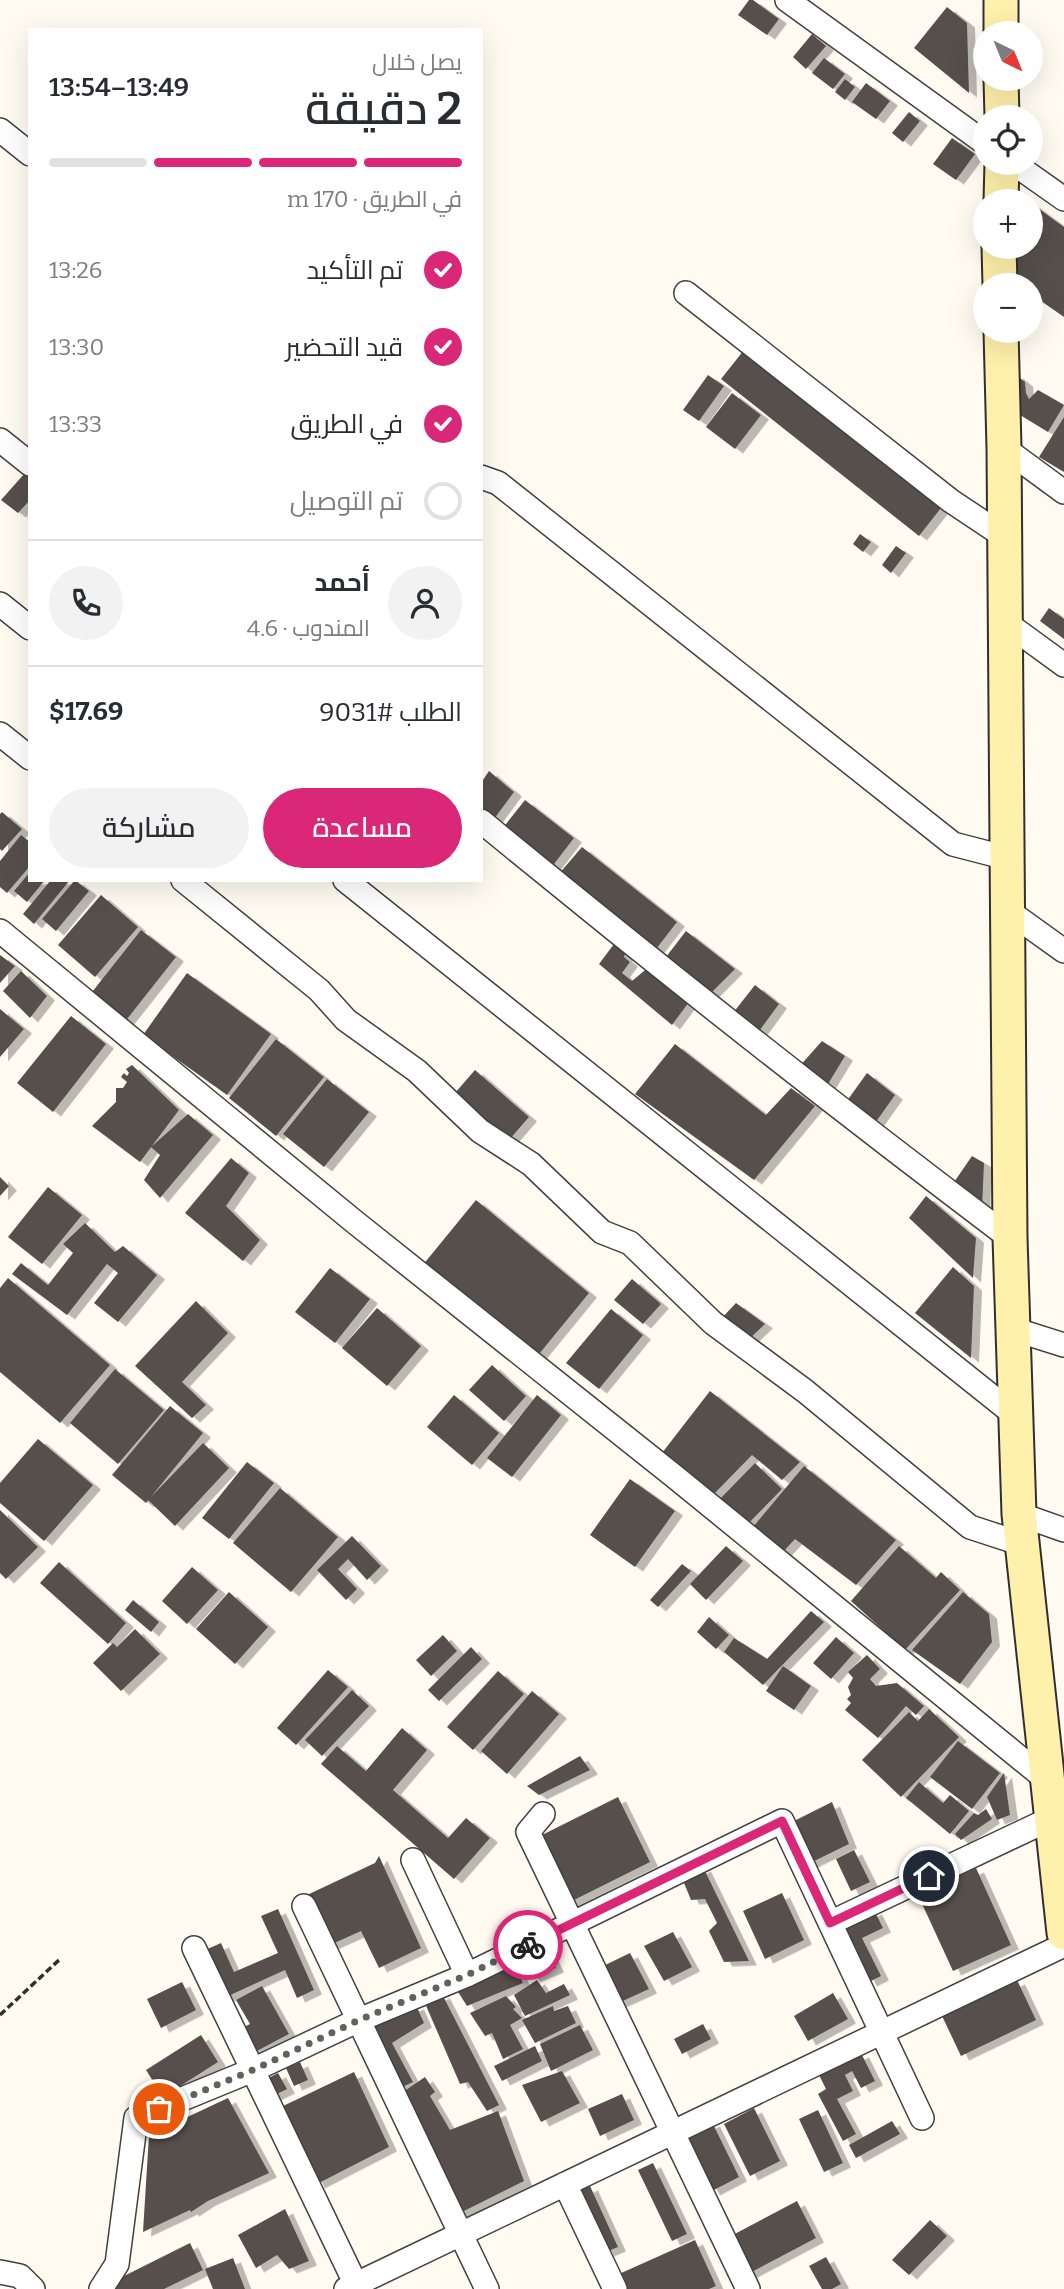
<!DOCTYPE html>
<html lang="ar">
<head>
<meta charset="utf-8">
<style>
  :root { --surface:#fff; --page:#f2f2f3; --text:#2b2b33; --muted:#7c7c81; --line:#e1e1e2; --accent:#db2777 }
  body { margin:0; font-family:Bitter,Cairo,serif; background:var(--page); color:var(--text); direction:rtl; height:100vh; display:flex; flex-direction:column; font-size:26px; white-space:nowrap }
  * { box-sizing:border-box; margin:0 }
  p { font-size:23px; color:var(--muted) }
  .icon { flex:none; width:38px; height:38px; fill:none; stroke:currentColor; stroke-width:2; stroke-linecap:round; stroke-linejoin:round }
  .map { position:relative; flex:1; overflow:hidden; direction:ltr }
  .panel { position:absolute; left:28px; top:28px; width:455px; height:854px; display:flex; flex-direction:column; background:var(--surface); border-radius:0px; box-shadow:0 7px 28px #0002; direction:rtl }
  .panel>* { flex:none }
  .needle { width:46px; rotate:137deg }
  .fabs { position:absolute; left:973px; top:21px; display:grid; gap:14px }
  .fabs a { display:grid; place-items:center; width:70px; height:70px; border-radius:50%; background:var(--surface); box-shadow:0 7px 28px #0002; font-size:35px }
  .pin { position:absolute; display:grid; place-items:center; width:60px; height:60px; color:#fff; margin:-30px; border:4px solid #fff; border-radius:50%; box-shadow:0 2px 7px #0007 }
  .courier { position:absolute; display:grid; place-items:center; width:70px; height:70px; margin:-35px; border:5px solid #db2777; border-radius:50%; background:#fff; color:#222; box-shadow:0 2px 9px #0007 }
  .headline em { font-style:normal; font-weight:600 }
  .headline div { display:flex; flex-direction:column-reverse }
  .headline { display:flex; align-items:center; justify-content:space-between; height:119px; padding:0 21px }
  h1 { font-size:46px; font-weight:600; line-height:52px }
  .bar { display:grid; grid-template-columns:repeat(4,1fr); gap:10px 7px; align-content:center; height:84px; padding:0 21px }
  .bar i { height:9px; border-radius:5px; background:var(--line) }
  .bar .selected { background:var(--accent) }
  .bar p { grid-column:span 4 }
  .line { display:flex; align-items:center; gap:18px; padding:0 21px; border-top:2px solid var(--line) }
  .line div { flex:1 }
  .round { display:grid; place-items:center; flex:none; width:74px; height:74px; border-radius:37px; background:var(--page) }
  ol { padding:0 21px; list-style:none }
  li { display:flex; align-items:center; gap:21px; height:77px }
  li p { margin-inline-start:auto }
  li .icon { padding:7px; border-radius:50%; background:var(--accent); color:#fff; stroke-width:4 }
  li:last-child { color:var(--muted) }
  li i { width:38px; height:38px; border:4px solid var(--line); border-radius:50% }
  .button { display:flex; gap:14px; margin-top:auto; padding:14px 21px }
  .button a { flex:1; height:80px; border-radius:42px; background:var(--accent); color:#fff; font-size:28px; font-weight:600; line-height:80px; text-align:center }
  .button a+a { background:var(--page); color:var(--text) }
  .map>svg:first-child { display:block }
  .building { fill:#574f4b; filter:url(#shadow) }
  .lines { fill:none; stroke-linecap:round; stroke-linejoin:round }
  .minor-casing { stroke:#414141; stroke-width:26 }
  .secondary-casing { stroke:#303030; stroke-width:37 }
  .path { stroke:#303030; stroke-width:3.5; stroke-dasharray:7 3.5; stroke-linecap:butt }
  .minor { stroke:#fff; stroke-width:23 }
  .secondary { stroke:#fff0ab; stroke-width:33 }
  .done { stroke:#62615d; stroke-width:7; stroke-dasharray:0 12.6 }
  .route { stroke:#db2777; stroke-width:9 }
</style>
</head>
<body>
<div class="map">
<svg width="1064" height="2289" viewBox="0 0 1064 2289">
  <defs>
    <filter id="shadow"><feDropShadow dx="8" dy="4.5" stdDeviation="0" flood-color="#0004"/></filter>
  </defs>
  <rect width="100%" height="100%" fill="#fffbf0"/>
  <!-- building -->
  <path class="building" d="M749 0H753L779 19 767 35 738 15Z
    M947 7 967 23 969 93 914 48Z
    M812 34 826 46 806 69 793 57Z
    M824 58 845 74 833 89 812 73Z
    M845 79 855 87 845 100 835 92Z
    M866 83 890 101 876 119 852 102Z
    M909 112 920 121 903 142 892 133Z
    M952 138 975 154 956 180 933 164Z
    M1031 203 1064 227V317L1031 294V285H1019L1013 281 1016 247H1031Z
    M744 350 941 508 919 536 721 379Z
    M1015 374 1025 382 1026 393 1029 399 1038 390 1064 405 1048 432 1007 407Z
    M708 375 724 386 699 421 683 410Z
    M732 393 761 415 735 449 706 427Z
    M1064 417V472L1039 457Z
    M25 473 30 478V500L18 513 1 500Z
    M860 534 871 542 863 552 853 544Z
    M896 546 906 553 891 573 882 565Z
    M1049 608 1064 619V639L1040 621Z
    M489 771 514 792 491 823 481 816V783Z
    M525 800 574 838 551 868 502 829Z
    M2 812 22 829 2 851 0 849V814Z
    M21 835 30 842V866L7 893 0 887V861Z
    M582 847 677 922 653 953 558 875Z
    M30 872V880H45L27 902 14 891Z
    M51 880H70L34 924 23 914Z
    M75 880 89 891 56 931 42 919Z
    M101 895 138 927 95 977 58 945Z
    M141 930 176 957 120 1028 85 1001Z
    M686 931 735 969 708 996 666 957Z
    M617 940 627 948 624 957 630 962 622 973 632 981 650 966 692 998 672 1025 599 964Z
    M0 955 15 966 0 983Z
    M21 971 47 996 30 1018 3 991Z
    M187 973 271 1034 227 1095 143 1035Z
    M755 985 779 1004 757 1034 733 1013Z
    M0 1009 24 1029 0 1057Z
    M71 1016 106 1044 53 1112 17 1083Z
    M276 1039 324 1077 276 1136 229 1098Z
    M822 1041 845 1056 825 1089 798 1068Z
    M675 1044 766 1115 791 1088 815 1106 754 1180 635 1094Z
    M132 1065 179 1110 140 1162 92 1126 116 1102V1088H123L127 1082 121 1077 124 1073 127 1076 129 1073 126 1069Z
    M475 1070 529 1117 509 1140 455 1093Z
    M867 1073 895 1095 873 1126 844 1105Z
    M327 1079 369 1112 324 1167 283 1134Z
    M188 1114 213 1135 160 1198 144 1180 160 1155 151 1147Z
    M972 1156 984 1163 982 1210 950 1188Z
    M231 1158 249 1173 226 1206 260 1240 243 1261 185 1213Z
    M0 1177 9 1186 0 1196Z
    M48 1187 82 1215 42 1264 8 1237Z
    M926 1196 976 1238 973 1278 909 1218Z
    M476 1200 589 1293 535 1359 422 1266Z
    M85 1223 115 1252 123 1246 157 1275 118 1322 94 1303 118 1273 107 1264 67 1315 12 1274 21 1263 48 1285 73 1253 63 1244Z
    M953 1267 974 1286 971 1358 915 1313Z
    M330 1268 370 1299 335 1343 295 1312Z
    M8 1278 110 1365 60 1423 0 1372V1288Z
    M632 1279 661 1304 643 1324 614 1300Z
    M196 1301 228 1333 182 1382 206 1405 192 1418 135 1366Z
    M736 1303 765 1324 747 1341 720 1320Z
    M377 1308 421 1346 387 1386 342 1348Z
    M611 1309 643 1335 599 1389 566 1363Z
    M492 1365 526 1396 504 1421 469 1390Z
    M115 1369 164 1410 118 1464 70 1423Z
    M710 1391 800 1462 782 1480 752 1455 714 1494 662 1453Z
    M454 1395 499 1433 472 1465 427 1427Z
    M537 1395 561 1415 512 1477 487 1458Z
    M170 1406 203 1433 146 1503 112 1475Z
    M38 1439 93 1485 44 1541 0 1503V1483Z
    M203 1443 229 1468 175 1526 148 1500Z
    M247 1462 274 1483 229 1539 202 1518Z
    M755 1463 782 1489 744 1528 717 1502Z
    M804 1466 896 1540 856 1585 795 1539 783 1552 753 1527Z
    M630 1479 675 1511 635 1567 590 1535Z
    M280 1488 338 1537 291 1592 233 1543Z
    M0 1510 38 1547 6 1579 0 1573Z
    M352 1536 381 1566 367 1580 348 1559 338 1569 357 1589 346 1600 317 1570Z
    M726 1546 743 1561 706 1600 690 1584Z
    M899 1546 936 1578 941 1572 960 1590 905 1650 851 1601Z
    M59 1562 126 1623 108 1644 40 1583Z
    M682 1564 691 1571 658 1607 650 1600Z
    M192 1567 218 1590 187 1624 162 1601Z
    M229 1592 268 1627 235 1664 196 1629Z
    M963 1592 989 1614 992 1642 960 1684 912 1650Z
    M133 1600 159 1622 151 1632 125 1610Z
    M811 1611 824 1622 763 1685 724 1652 734 1638 767 1659Z
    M709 1617 729 1635 716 1649 697 1632Z
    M135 1629 160 1654 121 1691 93 1663 113 1643 117 1647Z
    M443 1635 457 1651 431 1676 416 1660Z
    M836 1637 854 1653 831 1679 813 1663Z
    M471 1647 482 1659 439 1701 428 1690Z
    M867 1655 880 1669 870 1679 876 1686 897 1683 924 1706 916 1715 906 1706 878 1738 845 1710 851 1703 847 1699 851 1695 848 1687 853 1678 848 1672Z
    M783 1666 811 1686 794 1710 766 1691Z
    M328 1670 348 1687 296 1745 277 1728Z
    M498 1671 524 1694 473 1750 447 1727Z
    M352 1690 369 1706 322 1756 305 1740Z
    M532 1691 559 1714 507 1774 481 1751Z
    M929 1709 959 1737 901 1797 862 1760 909 1712 918 1721Z
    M402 1728 427 1750 393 1790 448 1838 466 1818 490 1838 454 1879 321 1764 337 1746 366 1771Z
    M958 1741 1000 1773 972 1809 930 1777Z
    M580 1756 590 1770 539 1795 527 1786Z
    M1004 1773 1010 1815 997 1820 987 1797Z
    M919 1782 943 1803 950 1795 969 1811 950 1834 906 1798Z
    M618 1797 650 1862 570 1902 538 1837Z
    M832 1802 849 1844 808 1864 794 1821Z
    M986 1809 992 1819 961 1840 955 1834 974 1813 978 1815Z
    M854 1850 870 1882 851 1891 836 1859Z
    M379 1856 421 1948 379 1968 361 1931 330 1945 307 1895 375 1863Z
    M703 1867 749 1961 724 1962 709 1931 717 1923 705 1899 691 1900 682 1878Z
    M976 1868 1011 1945 953 1971 918 1895Z
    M782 1893 804 1940 765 1959 743 1911Z
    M278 1909 314 1990 297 1998 285 1970 224 1998 203 1951 221 1943 234 1972 278 1953 261 1916Z
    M874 1910 883 1928 862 1938 881 1976 869 1982 842 1927Z
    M673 1932 692 1967 664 1981 644 1946Z
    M545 1945 556 1968 532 1978 521 1955Z
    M630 1953 649 1989 614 2005 597 1969Z
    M512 1961 523 1983 467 2006 455 1987Z
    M537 1980 546 1993 564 1984 570 1995 525 2016 514 1995Z
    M1017 1980 1036 2020 961 2056 942 2016Z
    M182 1982 196 2010 161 2028 147 1999Z
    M262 1986 289 2034 253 2053 240 2029 250 2024 236 2000Z
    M833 1993 848 2019 808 2041 794 2016Z
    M442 1994 499 2105 487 2111 468 2082 460 2084 424 2001Z
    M506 1996 516 2007 513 2009 522 2018 510 2025 523 2049 503 2059 492 2033 485 2036 470 2013Z
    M416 2005 424 2023 392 2043 413 2082 398 2089 367 2026Z
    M553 2006 554 2011 568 2006 576 2023 535 2043 522 2020Z
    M703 2024 711 2039 682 2054 674 2039Z
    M580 2025 593 2050 551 2071 540 2044Z
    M201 2035 218 2062 163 2097 146 2070Z
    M535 2046 542 2061 502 2081 494 2066Z
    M861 2053 875 2081 861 2088 852 2071 845 2075 853 2091 837 2099 856 2134 843 2141 818 2094 826 2089 819 2075Z
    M300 2062 308 2080 294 2086 286 2068Z
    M562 2071 580 2103 541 2122 522 2085Z
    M354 2072 389 2147 317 2184 281 2107Z
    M278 2073 287 2089 271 2097 263 2081Z
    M425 2077 435 2092 430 2096 450 2130 498 2111 524 2181 458 2214 400 2094Z
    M622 2094 634 2120 600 2136 588 2109Z
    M228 2098 269 2173 208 2201 191 2212 190 2210 143 2232 149 2135Z
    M754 2108 780 2161 750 2176 724 2124Z
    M818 2110 843 2163 824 2172 799 2119Z
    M892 2121 900 2134 856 2158 849 2145Z
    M712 2122 739 2177 712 2191 684 2136Z
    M653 2163 687 2234 672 2241 638 2170Z
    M590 2186 618 2247 606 2252 578 2191Z
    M797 2201 816 2238 748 2274 729 2237Z
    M285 2209 309 2261 289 2269 277 2255 256 2268 238 2235Z
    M930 2220 947 2236 909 2275 892 2260Z
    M695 2240 716 2286 709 2289H626L619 2274Z
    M190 2243 203 2270 164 2289H106L104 2286Z
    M826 2257 841 2284 832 2289H822L809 2266Z
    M233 2258 245 2289H213L205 2269Z"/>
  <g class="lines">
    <defs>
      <path id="minor" d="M787 0 985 143
        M0 130 30 154
        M1013 163 1064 199
        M686 293 951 501 1005 537
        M0 440 30 464
        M1004 448 1064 492
        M481 477 498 483 953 844 1007 858
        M0 604 30 628
        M1005 622 1064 665
        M0 734 30 758
        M481 821C655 964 831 1103 1010 1238
        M183 880 319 990 346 1020 417 1071 480 1131 531 1164 602 1232 630 1243 713 1323 805 1391 970 1527 1022 1544
        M345 880 1015 1415
        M1007 910 1064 951
        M0 931 356 1223 674 1476 1047 1780
        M1013 1329 1064 1345
        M1019 1514 1064 1530
        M543 1814 528 1832 748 2289
        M413 1860 467 1975
        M304 1906 487 2289
        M830 1923 1052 1818
        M194 1948 358 2289
        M565 2184 615 2289
        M0 2272 20 2276 33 2289
        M101 2289 117 2264 136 2118 253 2070 359 2020 467 1975 782 1821 922 2118
        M346 2289 1064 1945"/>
      <path id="secondary" d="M1001 0V33
        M1001 79 1002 117
        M1001 201 1002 163
        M999 247 1000 285
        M1001 331 1004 448 1010 1238 1019 1514 1064 1933"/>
    </defs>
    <!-- minor casing -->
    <use href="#minor" class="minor-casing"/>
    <!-- secondary casing -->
    <use href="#secondary" class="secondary-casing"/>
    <!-- path -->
    <path class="path" d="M0 2015 59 1960"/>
    <!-- minor -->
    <use href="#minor" class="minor"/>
    <!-- secondary -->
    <use href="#secondary" class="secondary"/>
  </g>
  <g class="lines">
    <!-- done -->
    <path class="done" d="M159 2109 253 2070 359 2020 467 1975 528 1945"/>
    <!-- route -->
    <path class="route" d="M528 1945 782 1821 830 1923 929 1876"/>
  </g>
</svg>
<div class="fabs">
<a><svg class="needle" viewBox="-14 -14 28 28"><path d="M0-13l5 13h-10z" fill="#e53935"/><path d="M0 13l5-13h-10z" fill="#7c7c81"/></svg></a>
<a><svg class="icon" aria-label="locate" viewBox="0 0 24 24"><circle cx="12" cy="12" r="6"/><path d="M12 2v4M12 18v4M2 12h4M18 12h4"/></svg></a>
<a>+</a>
<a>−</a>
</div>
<div class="pin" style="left:159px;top:2109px;background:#ea580c"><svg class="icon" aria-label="bag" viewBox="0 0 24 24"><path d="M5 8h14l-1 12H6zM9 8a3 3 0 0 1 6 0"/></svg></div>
<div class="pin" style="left:929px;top:1876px;background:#1f2937"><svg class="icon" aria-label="home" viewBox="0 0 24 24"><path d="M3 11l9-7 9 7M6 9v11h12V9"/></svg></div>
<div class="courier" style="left:528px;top:1945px"><svg class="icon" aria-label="bike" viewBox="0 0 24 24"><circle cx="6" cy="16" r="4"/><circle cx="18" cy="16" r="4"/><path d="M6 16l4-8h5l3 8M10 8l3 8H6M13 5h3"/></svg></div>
<section class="panel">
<div class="headline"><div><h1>2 دقيقة</h1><p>يصل خلال</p></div><em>13:49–13:54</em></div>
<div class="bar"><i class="selected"></i><i class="selected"></i><i class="selected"></i><i></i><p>في الطريق · 170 m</p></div>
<ol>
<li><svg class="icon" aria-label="check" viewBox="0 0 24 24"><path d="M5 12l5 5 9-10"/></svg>تم التأكيد<p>13:26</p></li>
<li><svg class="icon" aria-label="check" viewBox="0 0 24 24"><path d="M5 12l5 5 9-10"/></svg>قيد التحضير<p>13:30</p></li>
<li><svg class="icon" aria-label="check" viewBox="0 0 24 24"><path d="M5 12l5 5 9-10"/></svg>في الطريق<p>13:33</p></li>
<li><i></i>تم التوصيل</li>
</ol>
<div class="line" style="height:126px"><a class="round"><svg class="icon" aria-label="person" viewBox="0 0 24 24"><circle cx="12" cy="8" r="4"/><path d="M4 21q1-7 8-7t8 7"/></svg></a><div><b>أحمد</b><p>المندوب · 4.6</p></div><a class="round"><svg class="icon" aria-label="phone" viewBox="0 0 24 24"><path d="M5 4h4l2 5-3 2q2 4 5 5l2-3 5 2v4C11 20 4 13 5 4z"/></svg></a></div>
<div class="line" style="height:91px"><div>الطلب #9031</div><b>$17.69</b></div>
<div class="button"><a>مساعدة</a><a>مشاركة</a></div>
</section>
</div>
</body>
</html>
